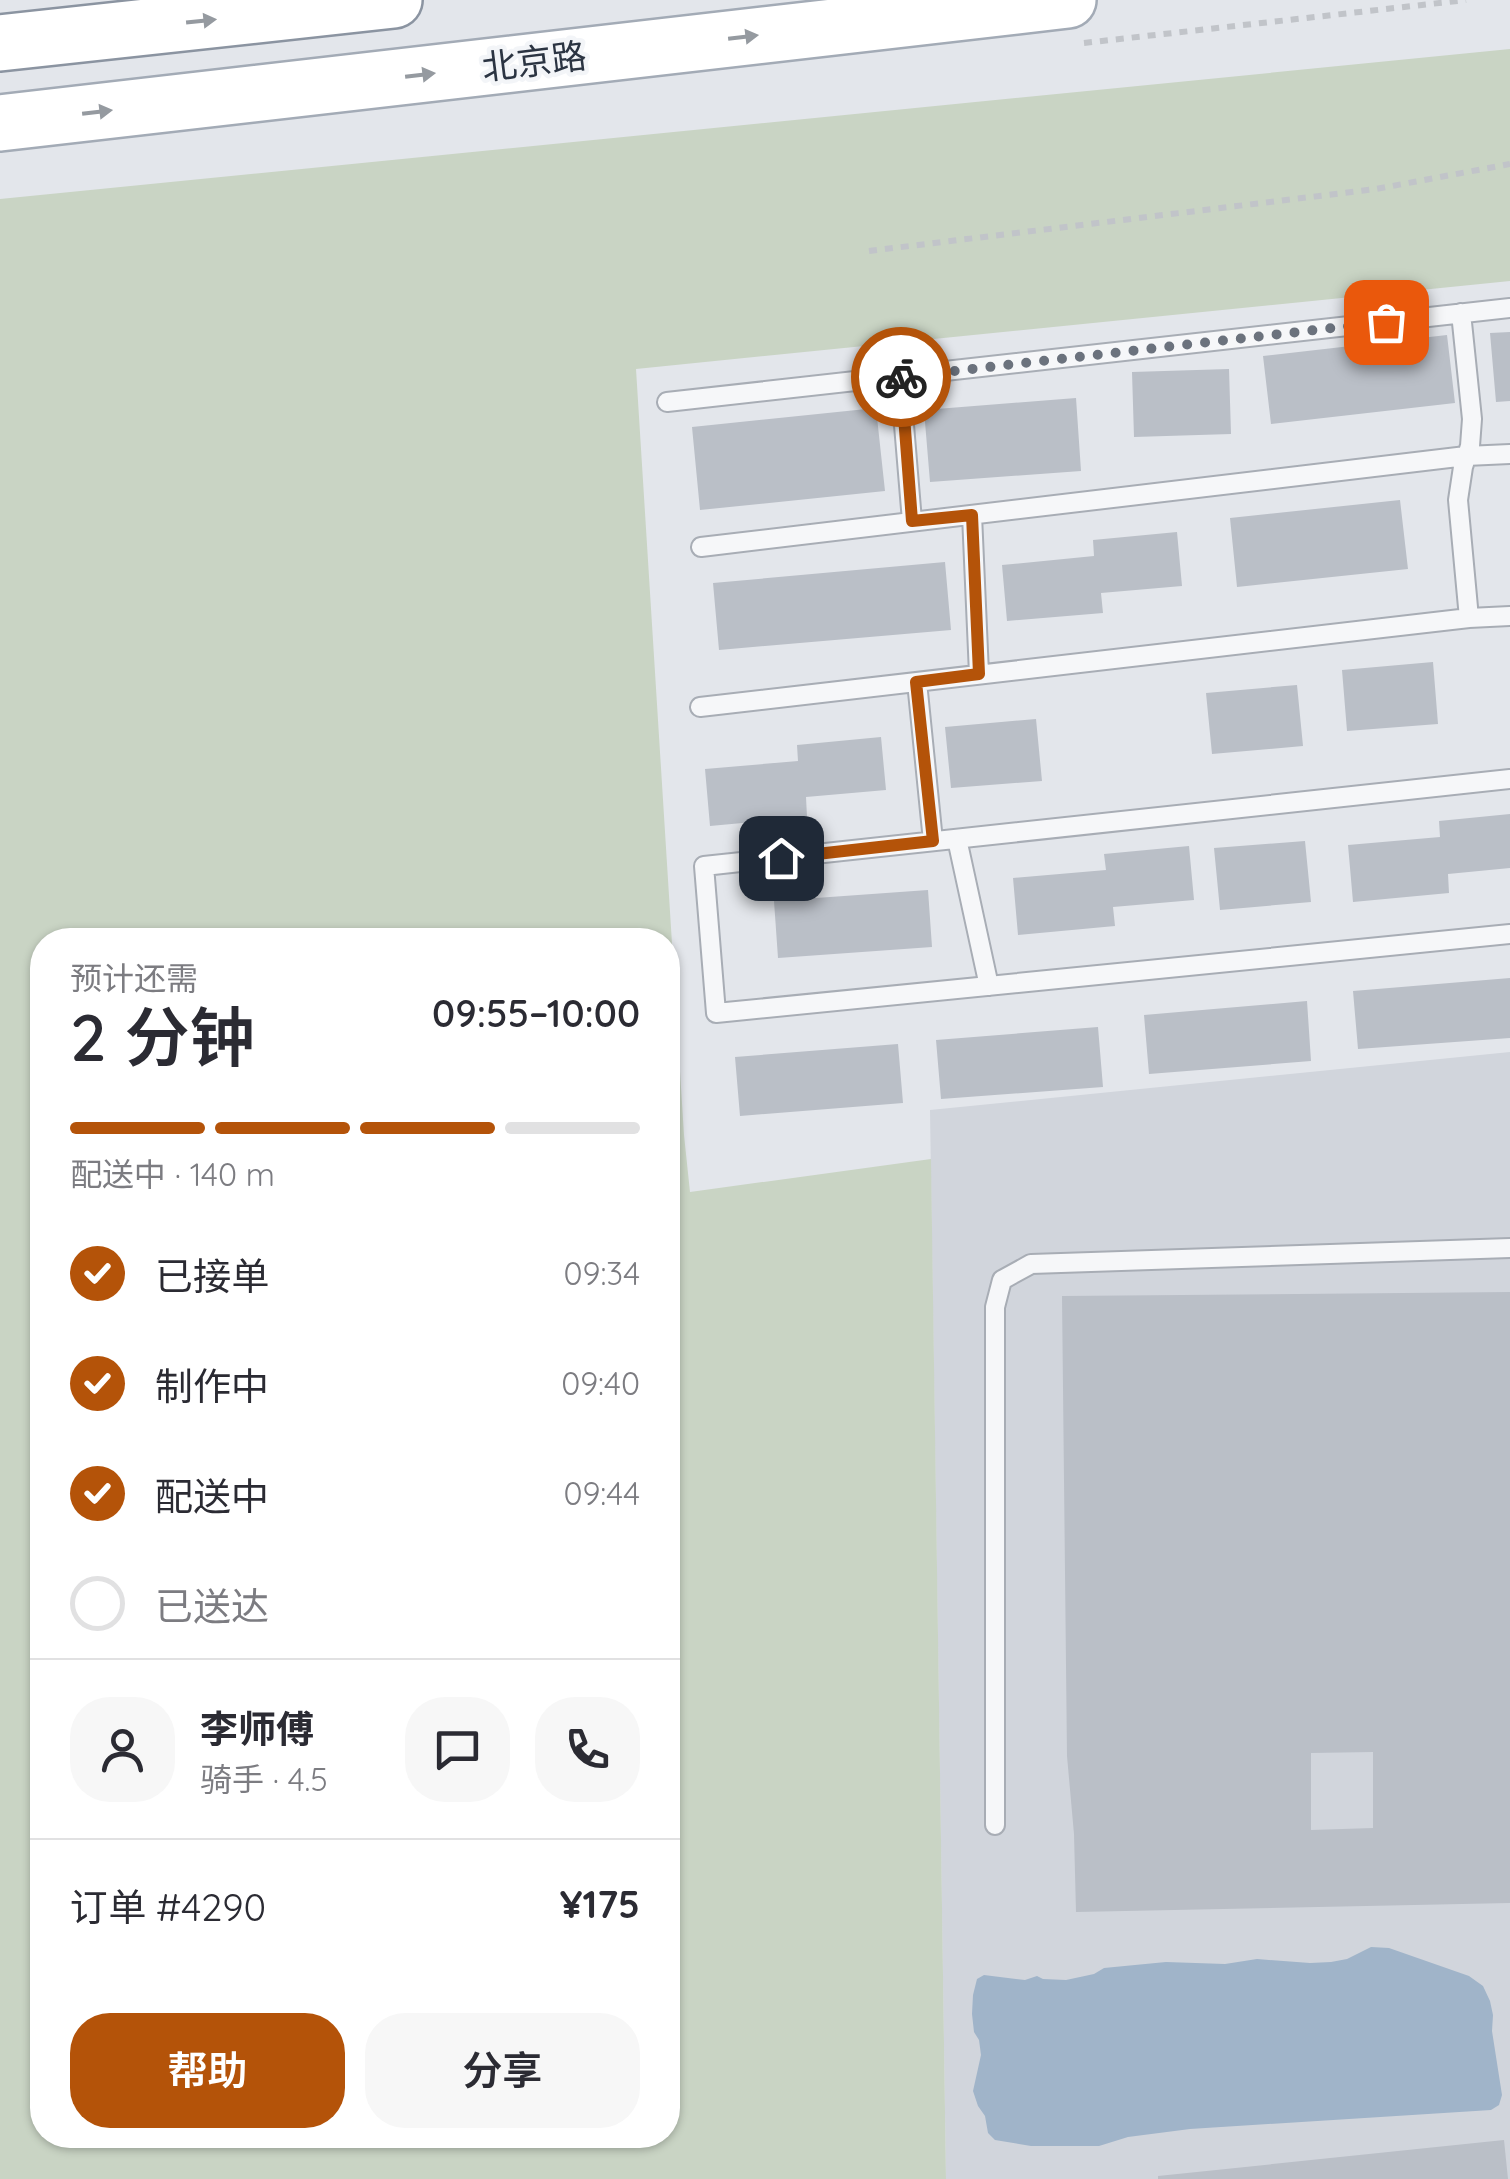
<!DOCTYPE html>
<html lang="zh">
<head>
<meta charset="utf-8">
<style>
  :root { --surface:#fff; --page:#f7f7f7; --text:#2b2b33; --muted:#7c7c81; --line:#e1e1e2; --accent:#b45309 }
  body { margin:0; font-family:Quicksand,"Noto Sans SC",sans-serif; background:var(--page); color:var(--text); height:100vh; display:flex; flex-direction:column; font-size:38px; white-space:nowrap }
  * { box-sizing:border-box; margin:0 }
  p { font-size:32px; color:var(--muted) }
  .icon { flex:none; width:55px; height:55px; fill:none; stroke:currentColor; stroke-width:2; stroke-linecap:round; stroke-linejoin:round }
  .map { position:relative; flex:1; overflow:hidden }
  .drawer { position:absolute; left:30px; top:928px; width:650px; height:1220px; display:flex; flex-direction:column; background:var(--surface); border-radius:40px; box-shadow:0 2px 8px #0004 }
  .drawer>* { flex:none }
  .pin { position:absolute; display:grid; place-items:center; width:85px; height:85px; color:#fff; margin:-42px; border-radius:20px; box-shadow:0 5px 15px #0006 }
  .courier { position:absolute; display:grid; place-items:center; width:100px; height:100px; margin:-50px; border:8px solid #b45309; border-radius:50%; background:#fff; color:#222; box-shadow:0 2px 12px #0007 }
  .headline em { font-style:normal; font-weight:600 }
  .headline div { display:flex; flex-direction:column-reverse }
  .headline { display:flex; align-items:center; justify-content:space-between; height:170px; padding:0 40px }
  h1 { font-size:65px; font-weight:600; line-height:75px }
  .bar { display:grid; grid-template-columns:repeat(4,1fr); gap:15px 10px; align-content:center; height:120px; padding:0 40px }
  .bar i { height:12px; border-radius:8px; background:var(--line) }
  .bar .current { background:var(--accent) }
  .bar p { grid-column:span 4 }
  .line { display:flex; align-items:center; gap:25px; padding:0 40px; border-top:2px solid var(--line) }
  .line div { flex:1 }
  .round { display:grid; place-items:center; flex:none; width:105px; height:105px; border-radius:40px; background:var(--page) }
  ol { padding:0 40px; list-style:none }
  li { display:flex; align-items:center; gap:30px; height:110px }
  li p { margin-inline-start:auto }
  li .icon { padding:10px; border-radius:50%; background:var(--accent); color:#fff; stroke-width:4 }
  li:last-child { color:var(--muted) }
  li i { width:55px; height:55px; border:5px solid var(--line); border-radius:50% }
  .action { display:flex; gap:20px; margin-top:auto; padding:20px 40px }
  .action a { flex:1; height:115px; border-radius:40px; background:var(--accent); color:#fff; font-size:40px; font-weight:600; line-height:115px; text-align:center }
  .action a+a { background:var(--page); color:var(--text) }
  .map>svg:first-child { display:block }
  .built { fill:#d1d5dc }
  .green { fill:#c9d4c4; fill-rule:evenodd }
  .water { fill:#a0b4c9 }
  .building { fill:#babfc7; fill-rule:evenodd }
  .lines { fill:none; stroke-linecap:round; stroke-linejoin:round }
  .lane-casing { stroke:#a8adb5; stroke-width:22 }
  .primary-casing { stroke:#a3abb6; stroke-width:60 }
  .highway-casing { stroke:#8b94a1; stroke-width:60 }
  .path { stroke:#c1c4c9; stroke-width:6; stroke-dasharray:8 8; stroke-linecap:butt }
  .lane { stroke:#f6f7f9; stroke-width:18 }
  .primary { stroke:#fff; stroke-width:55 }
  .highway { stroke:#fff; stroke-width:55 }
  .oneway { fill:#959aa0 }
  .done { stroke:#6b727d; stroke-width:10; stroke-dasharray:0 18 }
  .route { stroke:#b45309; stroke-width:12 }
  .labels { text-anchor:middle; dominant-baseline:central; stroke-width:9; stroke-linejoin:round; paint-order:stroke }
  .street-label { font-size:35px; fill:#2b3442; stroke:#f3f5f8 }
</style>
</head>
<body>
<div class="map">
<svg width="1510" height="2179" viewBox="0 0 1510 2179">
  <rect width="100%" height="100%" fill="#e3e6eb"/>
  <!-- built -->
  <path class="built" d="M1510 1052V2179H946L930 1110Z"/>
  <!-- green -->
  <path class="green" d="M1510 49V281L636 369 684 1135 690 1192 931 1159 946 2179H0V199ZM42 940H668V2135H42Z"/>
  <!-- water -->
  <path class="water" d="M1371 1947 1389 1948 1469 1976 1483 1986 1490 2001 1493 2015 1492 2031 1502 2095 1499 2105 1491 2110 1190 2129 1128 2137 1099 2146H1031L995 2140 988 2133 985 2116 978 2106 973 2091 981 2055 979 2040 974 2032 972 2014 973 1995 977 1979 984 1975 1025 1980 1037 1976 1043 1979 1066 1980 1094 1974 1104 1968 1166 1962 1225 1964 1257 1959 1310 1963 1331 1962 1347 1959Z"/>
  <!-- building -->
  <path class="building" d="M1510 332V401L1496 402 1490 333Z
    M1447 335 1455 403 1271 424 1263 356Z
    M1229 369 1231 434 1134 437 1132 372Z
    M1076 398 1081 471 930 482 924 410Z
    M876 408 885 491 700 510 692 427Z
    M1400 500 1408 569 1237 587 1230 518Z
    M1177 532 1182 586 1101 593 1103 613 1007 621 1002 565 1094 556 1093 540Z
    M945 562 951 630 719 650 713 583Z
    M1433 662 1438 724 1347 731 1342 670Z
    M1297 685 1303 746 1212 754 1206 693Z
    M1036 719 1042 781 951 788 945 727Z
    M881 737 886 790 806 797 807 817 710 826 705 769 798 761 797 745Z
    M1510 814V868L1448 874 1449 893 1353 902 1348 845 1440 837 1439 821Z
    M1305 841 1311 902 1220 910 1214 848Z
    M1189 846 1194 900 1113 907 1115 926 1018 935 1013 878 1106 870 1104 854Z
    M928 890 932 947 778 958 774 901Z
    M1510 978V1038L1358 1049 1353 991Z
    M1307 1001 1311 1061 1149 1074 1144 1015Z
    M1098 1027 1103 1087 941 1099 936 1040Z
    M898 1044 903 1103 740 1116 735 1057Z
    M1510 1292V1903L1076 1912 1074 1834 1067 1756 1062 1296ZM1373 1752V1828L1311 1830V1753Z
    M1504 2140 1508 2179H1158V2176Z"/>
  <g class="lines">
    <defs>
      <path id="lane" d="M1461 313 1472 419 1470 446 1463 467 1458 500 1469 618
        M900 377 912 521
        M667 402 1510 308
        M972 515 979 674
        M701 547 1466 456 1510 454
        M917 682 933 841
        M700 707 1469 618 1510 616
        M1510 779 704 866 716 1013 1510 934
        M957 839 989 986
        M995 1825V1307L1002 1280 1031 1264 1510 1248"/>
      <path id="primary" d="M0 123 1068 0"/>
      <path id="highway" d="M0 43 394 0"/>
    </defs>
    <!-- lane casing -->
    <use href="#lane" class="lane-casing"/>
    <!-- primary casing -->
    <use href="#primary" class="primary-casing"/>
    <!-- highway casing -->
    <use href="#highway" class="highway-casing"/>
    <!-- path -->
    <path class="path" d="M1084 43 1466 0
      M869 251 1376 189 1510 164"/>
    <!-- lane -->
    <use href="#lane" class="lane"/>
    <!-- primary -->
    <use href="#primary" class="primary"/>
    <!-- highway -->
    <use href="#highway" class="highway"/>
  </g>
  <!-- one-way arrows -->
  <defs><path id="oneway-solid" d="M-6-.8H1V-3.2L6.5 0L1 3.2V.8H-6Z" transform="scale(2.5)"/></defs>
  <g class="oneway">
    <use href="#oneway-solid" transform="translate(201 21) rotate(-6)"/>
    <use href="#oneway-solid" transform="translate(743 37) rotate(-7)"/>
    <use href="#oneway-solid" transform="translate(420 75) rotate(-7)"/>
    <use href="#oneway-solid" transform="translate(97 112) rotate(-7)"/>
  </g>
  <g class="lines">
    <!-- done -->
    <path class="done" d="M901 377 1386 322"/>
    <!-- route -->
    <path class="route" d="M781 858 933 841 916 682 979 674 972 515 912 521 901 377"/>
  </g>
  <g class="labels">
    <!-- street labels -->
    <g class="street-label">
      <text transform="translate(534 61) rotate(-7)">北京路</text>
    </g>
  </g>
</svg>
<div class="pin" style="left:1386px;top:322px;background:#ea580c"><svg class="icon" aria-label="bag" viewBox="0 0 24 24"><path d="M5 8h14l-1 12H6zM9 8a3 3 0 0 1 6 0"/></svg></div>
<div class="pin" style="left:781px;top:858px;background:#1f2937"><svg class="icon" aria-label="home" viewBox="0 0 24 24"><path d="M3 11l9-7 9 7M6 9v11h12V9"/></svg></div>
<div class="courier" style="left:901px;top:377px"><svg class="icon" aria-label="bike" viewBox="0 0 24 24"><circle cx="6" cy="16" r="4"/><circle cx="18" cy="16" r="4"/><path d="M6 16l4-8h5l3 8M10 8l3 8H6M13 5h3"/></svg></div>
<section class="drawer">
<div class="headline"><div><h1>2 分钟</h1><p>预计还需</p></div><em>09:55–10:00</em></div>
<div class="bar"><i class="current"></i><i class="current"></i><i class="current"></i><i></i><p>配送中 · 140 m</p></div>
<ol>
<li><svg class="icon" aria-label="check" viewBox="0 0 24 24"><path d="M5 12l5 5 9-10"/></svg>已接单<p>09:34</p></li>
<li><svg class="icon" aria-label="check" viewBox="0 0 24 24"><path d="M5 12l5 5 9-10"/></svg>制作中<p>09:40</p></li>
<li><svg class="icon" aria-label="check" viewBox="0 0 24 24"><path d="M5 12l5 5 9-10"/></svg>配送中<p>09:44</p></li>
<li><i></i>已送达</li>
</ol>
<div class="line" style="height:180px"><a class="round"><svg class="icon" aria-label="person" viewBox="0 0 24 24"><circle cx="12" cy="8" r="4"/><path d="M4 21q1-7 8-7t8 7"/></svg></a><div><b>李师傅</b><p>骑手 · 4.5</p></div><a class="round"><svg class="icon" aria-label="chat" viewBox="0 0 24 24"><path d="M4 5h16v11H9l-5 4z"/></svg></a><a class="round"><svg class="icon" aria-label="phone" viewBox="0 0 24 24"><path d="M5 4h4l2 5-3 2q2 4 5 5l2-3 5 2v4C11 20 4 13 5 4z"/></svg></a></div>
<div class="line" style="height:130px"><div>订单 #4290</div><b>¥175</b></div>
<div class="action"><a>帮助</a><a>分享</a></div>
</section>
</div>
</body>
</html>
